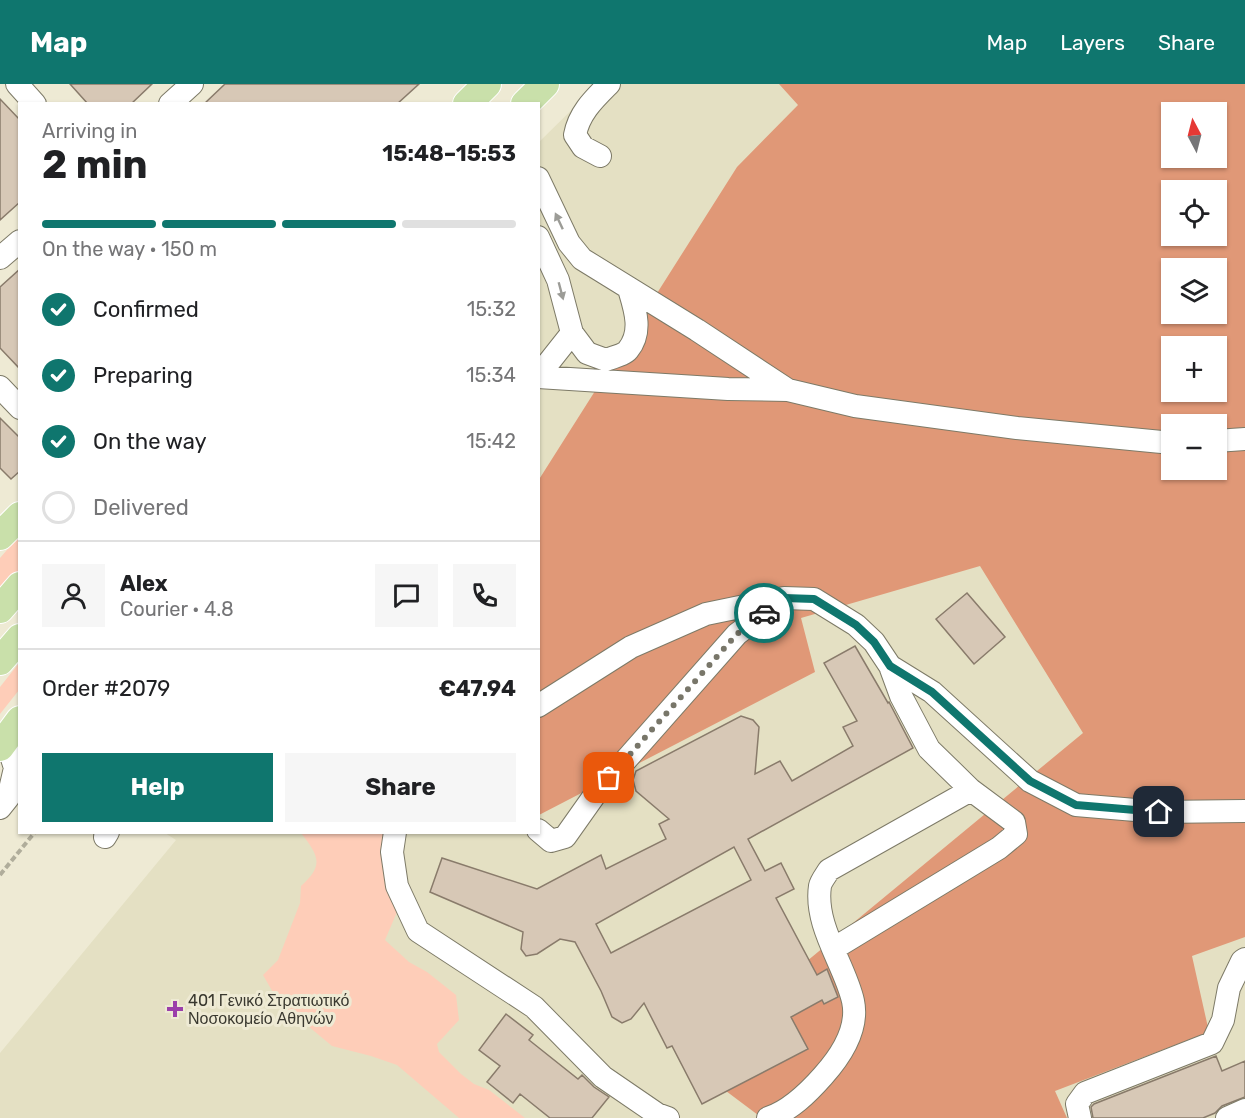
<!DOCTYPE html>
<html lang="en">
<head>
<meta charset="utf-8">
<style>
  :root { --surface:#fff; --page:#f6f6f6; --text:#202124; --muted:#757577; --line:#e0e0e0; --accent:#0f766e }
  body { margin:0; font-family:Rubik,sans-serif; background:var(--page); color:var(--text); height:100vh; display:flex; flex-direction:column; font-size:22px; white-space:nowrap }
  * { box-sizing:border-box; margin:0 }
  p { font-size:20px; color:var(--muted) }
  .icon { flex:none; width:33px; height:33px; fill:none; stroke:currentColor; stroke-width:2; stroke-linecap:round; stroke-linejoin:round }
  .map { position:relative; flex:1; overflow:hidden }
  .sheet { position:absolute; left:18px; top:18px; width:522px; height:732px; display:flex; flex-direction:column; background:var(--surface); border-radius:0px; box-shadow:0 2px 4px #0004 }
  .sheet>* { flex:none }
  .needle { width:39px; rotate:353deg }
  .tools { position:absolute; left:1161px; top:18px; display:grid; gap:12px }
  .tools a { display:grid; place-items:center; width:66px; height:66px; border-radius:0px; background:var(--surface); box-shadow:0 2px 4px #0004; font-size:30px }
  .pin { position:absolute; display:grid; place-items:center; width:51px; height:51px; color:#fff; margin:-26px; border-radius:12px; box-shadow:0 3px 9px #0006 }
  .courier { position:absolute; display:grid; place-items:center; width:60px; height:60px; margin:-30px; border:4px solid #0f766e; border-radius:50%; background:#fff; color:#222; box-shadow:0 2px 8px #0007 }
  .headline em { font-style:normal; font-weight:700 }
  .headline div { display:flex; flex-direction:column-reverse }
  .headline { display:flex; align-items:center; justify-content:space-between; height:102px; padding:0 24px }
  h1 { font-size:39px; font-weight:700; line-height:45px }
  .bar { display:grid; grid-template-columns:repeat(4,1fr); gap:9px 6px; align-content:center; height:72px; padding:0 24px }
  .bar i { height:8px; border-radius:4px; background:var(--line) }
  .bar .selected { background:var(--accent) }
  .bar p { grid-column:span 4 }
  .line { display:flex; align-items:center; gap:15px; padding:0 24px; border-top:2px solid var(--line) }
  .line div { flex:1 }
  .round { display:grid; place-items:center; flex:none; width:63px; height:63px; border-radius:0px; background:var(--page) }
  ol { padding:0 24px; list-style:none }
  li { display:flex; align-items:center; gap:18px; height:66px }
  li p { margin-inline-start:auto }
  li .icon { padding:6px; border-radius:50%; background:var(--accent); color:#fff; stroke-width:4 }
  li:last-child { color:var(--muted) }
  li i { width:33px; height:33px; border:3px solid var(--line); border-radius:50% }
  .action { display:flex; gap:12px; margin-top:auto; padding:12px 24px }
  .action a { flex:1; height:69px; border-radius:0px; background:var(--accent); color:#fff; font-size:24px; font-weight:700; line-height:69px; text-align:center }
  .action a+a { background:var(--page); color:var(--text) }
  header { display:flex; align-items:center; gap:36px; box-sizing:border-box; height:84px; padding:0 30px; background:var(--accent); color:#fff }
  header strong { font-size:28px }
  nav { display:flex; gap:33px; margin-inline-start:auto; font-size:21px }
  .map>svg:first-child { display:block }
  .built { fill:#e4e0c3; fill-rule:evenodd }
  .green { fill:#fecdb8 }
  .forest { fill:#e09877; fill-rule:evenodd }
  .building { fill:#d7c8b6; stroke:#897b6b; stroke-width:1.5; fill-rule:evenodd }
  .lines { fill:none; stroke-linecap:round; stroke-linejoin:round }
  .minor-casing { stroke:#7d7a67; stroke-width:24 }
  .major-casing { stroke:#fff; stroke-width:30 }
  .path { stroke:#b0ad9b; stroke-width:4; stroke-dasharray:6 3; stroke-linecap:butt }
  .minor { stroke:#fff; stroke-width:22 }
  .major { stroke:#c9e0aa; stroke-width:28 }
  .oneway { fill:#9c9c97 }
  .done { stroke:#787669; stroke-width:6; stroke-dasharray:0 10.8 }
  .route { stroke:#0f766e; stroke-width:8 }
  .poi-dot { fill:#9b3faa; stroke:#eeead4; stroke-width:2 }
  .labels { text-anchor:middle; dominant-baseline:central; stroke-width:6; stroke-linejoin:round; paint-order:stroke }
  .poi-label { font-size:16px; fill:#39382f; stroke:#eeead4; text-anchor:start }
</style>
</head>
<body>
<header>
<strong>Map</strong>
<nav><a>Map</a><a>Layers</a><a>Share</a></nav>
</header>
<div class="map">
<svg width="1245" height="1034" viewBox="0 0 1245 1034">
  <rect width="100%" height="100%" fill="#eeead4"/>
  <!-- built -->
  <path class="built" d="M598 0H1245V1034H0V969L176 756 165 749 538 748 539 58ZM1172 28H1216V74H1172ZM1172 106H1216V152H1172ZM1172 184H1216V230H1172ZM1172 262H1216V308H1172ZM1172 340H1216V386H1172Z"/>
  <!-- green -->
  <path class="green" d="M19 452V490L0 513V474Z
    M19 579V606L0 630V603Z
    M301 749H388L397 828 385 856 409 878 427 888 456 911 459 936 437 960 439 968 461 990 474 1000 489 1006 525 1034H459L397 981 371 972 332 962 278 917 263 891 278 876 300 819 301 802C325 781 318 771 301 749Z"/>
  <!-- forest -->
  <path class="forest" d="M779 0H1245V853L1192 872 1209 948 1055 1007 1067 1034H762L686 977 1083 649 980 482 801 534 815 588 539 731 538 397 737 83 798 21ZM1172 28H1216V74H1172ZM1172 106H1216V152H1172ZM1172 184H1216V230H1172ZM1172 262H1216V308H1172ZM1172 340H1216V386H1172Z"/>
  <!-- building -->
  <path class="building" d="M70 0H152L131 20H88Z
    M225 0H419L397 20H204Z
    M0 15 20 36V118L0 136Z
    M20 185V285L0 264V203Z
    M0 334 20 354V387L11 395 0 384Z
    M967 509 1005 553 974 580 936 535Z
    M855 562 888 619 889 618 913 664 748 755 765 787 781 779 794 805 776 814 817 891 827 885 838 913 824 920 822 916 791 933 808 965 702 1020 672 962 667 964 644 919 631 935 622 939 612 933 601 907 575 858 560 855 537 870 526 872 521 865 523 848 430 808 442 774 537 805 601 771 606 785 666 755 659 740 669 735 636 707 633 696 636 687 741 632 753 636 759 643 755 690 780 677 792 697 853 662 843 643 857 637 824 579ZM734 763 751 796 611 869 596 840Z
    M506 930 533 951 529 956 578 995 582 991 594 1003 609 1013 592 1034H550L520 1010 513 1019 487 998 500 982 479 966Z
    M1216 972 1222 987 1245 977V1013L1222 1022 1215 1029 1203 1034H1093L1091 1023 1094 1020Z"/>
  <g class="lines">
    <defs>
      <path id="minor" d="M17 0 35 20
        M170 20 192 0
        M600 72 583 63 575 51C579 29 594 15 609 0
        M538 94 569 159 582 175 697 246 788 306 855 322 1017 344 1172 359
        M538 153 558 196 572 249 587 269 606 276C613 273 624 271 628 266 643 248 635 225 629 205
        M0 174 20 157
        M538 292 572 249
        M538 293 728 305 788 306
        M0 303 20 324
        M1216 357 1245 355
        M890 582 932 608 1030 697 1076 721 1159 728 1245 727
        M538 622 631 563 706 530 784 514 814 515 856 541 874 558 890 582 901 612 929 665 971 706 1014 738 1016 750 999 764 833 865
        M0 724 8 714 15 684 6 655
        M538 746 551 757 565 753 594 712 737 550 781 517
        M395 748 392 768 397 802 418 847 534 923 603 993 657 1030 668 1034
        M105 753 108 748
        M768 1034C790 1027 808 1009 823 992 840 973 859 945 853 917 845 881 814 842 820 802 821 797 826 791 829 786L971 706
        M1080 1034 1077 1020 1085 1009 1212 959 1223 936 1229 904 1242 877 1245 875
        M1227 1034 1245 1026"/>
      <path id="major" d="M467 20 487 0
        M525 20 545 0
        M0 452 20 432
        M0 525 20 502
        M0 577 20 554
        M0 663 20 636"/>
    </defs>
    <!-- minor casing -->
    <use href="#minor" class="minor-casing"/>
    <!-- major casing -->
    <use href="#major" class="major-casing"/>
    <!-- path -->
    <path class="path" d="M0 791 35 748"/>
    <!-- minor -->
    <use href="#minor" class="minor"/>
    <!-- major -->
    <use href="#major" class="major"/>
  </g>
  <!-- one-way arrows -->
  <defs><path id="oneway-solid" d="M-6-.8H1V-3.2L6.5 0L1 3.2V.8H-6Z" transform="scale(1.5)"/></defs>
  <g class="oneway">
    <use href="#oneway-solid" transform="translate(559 137) rotate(-115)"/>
    <use href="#oneway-solid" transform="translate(561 207) rotate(75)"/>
  </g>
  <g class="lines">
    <!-- done -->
    <path class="done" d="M609 694 737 550 764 529"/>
    <!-- route -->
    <path class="route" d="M764 529 784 514 814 515 856 541 874 558 890 582 932 608 1030 697 1076 721 1159 728"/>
  </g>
  <!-- markers -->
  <path class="poi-dot" d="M172 916h6v6h6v6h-6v6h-6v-6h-6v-6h6z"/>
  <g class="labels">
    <!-- poi labels -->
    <g class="poi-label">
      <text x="188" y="916">401 Γενικό Στρατιωτικό<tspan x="188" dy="18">Νοσοκομείο Αθηνών</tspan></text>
    </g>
  </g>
</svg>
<div class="tools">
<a><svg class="needle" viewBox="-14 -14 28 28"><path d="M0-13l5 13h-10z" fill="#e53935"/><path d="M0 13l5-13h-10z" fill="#757577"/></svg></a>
<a><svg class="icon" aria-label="locate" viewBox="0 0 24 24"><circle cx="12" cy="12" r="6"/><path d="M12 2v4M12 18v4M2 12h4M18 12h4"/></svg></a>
<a><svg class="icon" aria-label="layers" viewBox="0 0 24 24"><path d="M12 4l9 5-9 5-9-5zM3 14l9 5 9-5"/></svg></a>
<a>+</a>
<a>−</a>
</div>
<div class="pin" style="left:609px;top:694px;background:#ea580c"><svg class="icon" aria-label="bag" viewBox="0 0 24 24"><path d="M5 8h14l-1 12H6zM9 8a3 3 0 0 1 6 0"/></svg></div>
<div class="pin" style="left:1159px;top:728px;background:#1f2937"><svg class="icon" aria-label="home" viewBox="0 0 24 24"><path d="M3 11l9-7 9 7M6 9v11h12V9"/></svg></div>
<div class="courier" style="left:764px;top:529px"><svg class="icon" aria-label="car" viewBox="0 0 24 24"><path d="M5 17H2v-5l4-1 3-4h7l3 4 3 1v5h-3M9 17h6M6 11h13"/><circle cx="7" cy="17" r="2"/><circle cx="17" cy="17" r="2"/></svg></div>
<section class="sheet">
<div class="headline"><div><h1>2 min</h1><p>Arriving in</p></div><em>15:48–15:53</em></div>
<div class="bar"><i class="selected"></i><i class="selected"></i><i class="selected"></i><i></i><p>On the way · 150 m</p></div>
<ol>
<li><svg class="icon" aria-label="check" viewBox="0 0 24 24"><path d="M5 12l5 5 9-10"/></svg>Confirmed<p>15:32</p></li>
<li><svg class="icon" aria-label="check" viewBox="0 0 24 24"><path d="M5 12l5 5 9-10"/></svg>Preparing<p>15:34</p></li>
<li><svg class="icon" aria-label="check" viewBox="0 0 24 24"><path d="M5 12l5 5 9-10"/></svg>On the way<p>15:42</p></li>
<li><i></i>Delivered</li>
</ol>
<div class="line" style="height:108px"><a class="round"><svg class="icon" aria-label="person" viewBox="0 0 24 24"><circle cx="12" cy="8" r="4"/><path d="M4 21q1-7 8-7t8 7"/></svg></a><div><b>Alex</b><p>Courier · 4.8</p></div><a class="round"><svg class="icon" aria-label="chat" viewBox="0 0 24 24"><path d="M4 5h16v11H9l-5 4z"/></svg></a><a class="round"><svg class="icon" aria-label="phone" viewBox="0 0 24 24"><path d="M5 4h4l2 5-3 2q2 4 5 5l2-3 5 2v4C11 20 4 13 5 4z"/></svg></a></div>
<div class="line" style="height:78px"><div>Order #2079</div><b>€47.94</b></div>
<div class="action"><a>Help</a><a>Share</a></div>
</section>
</div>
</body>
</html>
